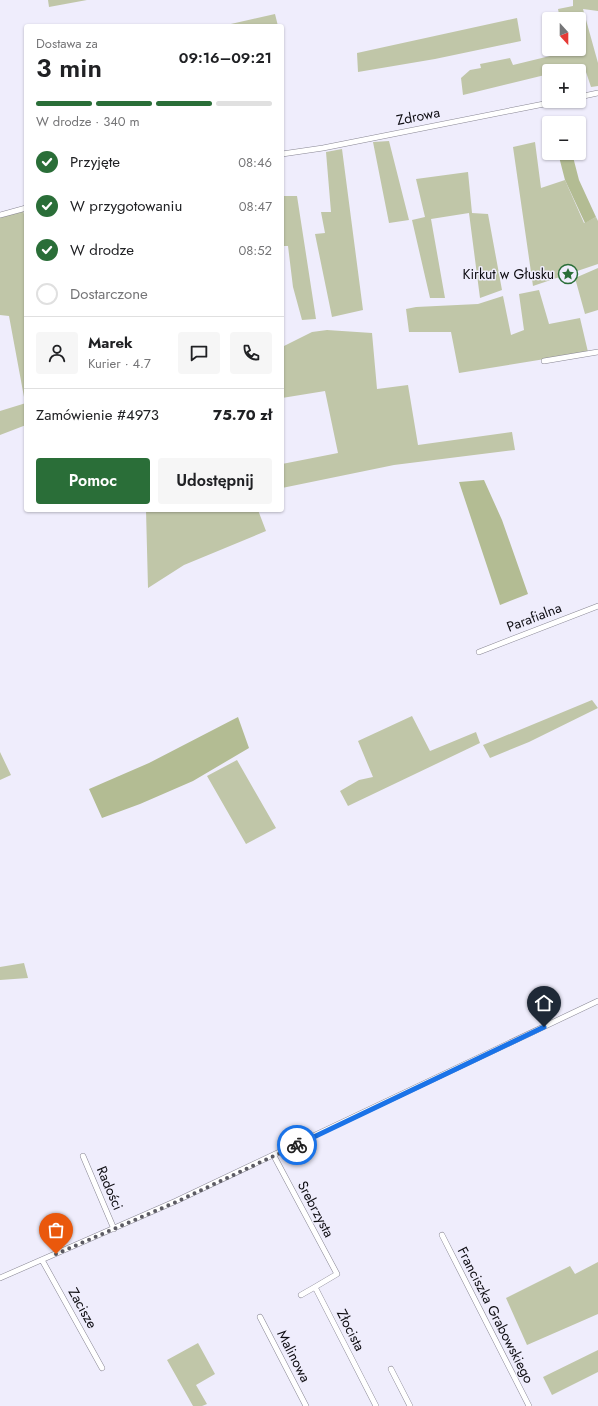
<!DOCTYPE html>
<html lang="pl">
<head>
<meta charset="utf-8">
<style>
  :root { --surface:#fff; --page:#f6f6f6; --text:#202124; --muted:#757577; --line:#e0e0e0; --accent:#2a6e38 }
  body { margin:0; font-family:Jost,sans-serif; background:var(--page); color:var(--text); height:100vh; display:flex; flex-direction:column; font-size:15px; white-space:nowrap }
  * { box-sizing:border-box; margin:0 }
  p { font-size:13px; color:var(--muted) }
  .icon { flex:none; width:22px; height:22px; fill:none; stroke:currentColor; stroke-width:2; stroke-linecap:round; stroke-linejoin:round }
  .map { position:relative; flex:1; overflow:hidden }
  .sheet { position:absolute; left:24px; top:24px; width:260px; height:488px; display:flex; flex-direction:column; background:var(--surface); border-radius:4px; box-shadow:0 1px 3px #0004 }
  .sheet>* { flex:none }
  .needle { width:26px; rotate:159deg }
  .fabs { position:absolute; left:542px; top:12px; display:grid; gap:8px }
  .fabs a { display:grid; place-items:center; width:44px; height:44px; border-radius:4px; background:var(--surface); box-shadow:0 1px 3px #0004; font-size:20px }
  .pin { position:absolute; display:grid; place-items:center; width:34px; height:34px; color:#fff; margin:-41px -17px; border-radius:50% 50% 50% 0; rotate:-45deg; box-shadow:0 0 4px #0007 }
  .pin .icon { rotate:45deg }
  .courier { position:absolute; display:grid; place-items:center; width:40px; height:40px; margin:-20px; border:3px solid #1a73e8; border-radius:50%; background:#fff; color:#222; box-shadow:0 1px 5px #0007 }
  .overview em { font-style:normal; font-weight:600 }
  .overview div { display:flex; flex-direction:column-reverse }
  .overview { display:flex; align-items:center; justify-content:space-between; height:68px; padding:0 12px }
  h1 { font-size:26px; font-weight:600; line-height:30px }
  .bar { display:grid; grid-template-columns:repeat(4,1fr); gap:6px 4px; align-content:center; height:48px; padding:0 12px }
  .bar i { height:5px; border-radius:3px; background:var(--line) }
  .bar .active { background:var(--accent) }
  .bar p { grid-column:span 4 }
  .line { display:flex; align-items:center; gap:10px; padding:0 12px; border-top:1px solid var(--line) }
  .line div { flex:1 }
  .round { display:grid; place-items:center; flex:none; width:42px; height:42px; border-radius:4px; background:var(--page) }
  ol { padding:0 12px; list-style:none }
  li { display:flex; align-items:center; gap:12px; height:44px }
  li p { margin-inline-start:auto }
  li .icon { padding:4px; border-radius:50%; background:var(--accent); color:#fff; stroke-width:4 }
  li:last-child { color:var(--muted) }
  li i { width:22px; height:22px; border:2px solid var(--line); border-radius:50% }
  .cta { display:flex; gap:8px; margin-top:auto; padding:8px 12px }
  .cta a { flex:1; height:46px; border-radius:4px; background:var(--accent); color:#fff; font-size:16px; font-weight:600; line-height:46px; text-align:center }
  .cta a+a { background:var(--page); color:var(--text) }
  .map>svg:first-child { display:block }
  .green { fill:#c0c6a8 }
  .forest { fill:#b3bc93 }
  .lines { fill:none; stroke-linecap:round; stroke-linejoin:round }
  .minor-casing { stroke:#888693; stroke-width:6 }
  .minor { stroke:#fff; stroke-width:5 }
  .done { stroke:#5c5b63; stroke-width:4; stroke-dasharray:0 7.2 }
  .route { stroke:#1a73e8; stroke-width:5 }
  .labels { text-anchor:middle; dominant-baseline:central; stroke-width:3; stroke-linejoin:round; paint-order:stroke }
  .street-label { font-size:14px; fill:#0d0c11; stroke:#efedfc }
  .poi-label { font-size:14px; fill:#0d0c11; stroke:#efedfc; text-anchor:end }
</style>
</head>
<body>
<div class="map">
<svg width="598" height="1406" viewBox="0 0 598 1406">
  <rect width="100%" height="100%" fill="#efedfc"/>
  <!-- green -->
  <path class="green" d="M48 0H87L49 7Z
    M573 0H598V11L583 9 598 63V86L591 87 584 66 562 71H549V74L463 95 461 78 470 70 481 68 480 64 510 58 513 65 583 48 579 19H560L558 9 573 6Z
    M275 14 278 26H222Z
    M517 18 521 41 435 59 358 72 357 53Z
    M389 141 409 220 389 223 373 142Z
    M535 142 541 188 565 180 584 223 596 217 598 221V264L533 286 513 147Z
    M342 149 363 310 332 317 315 234 325 233 321 212H331L326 152Z
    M468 172 472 213 488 214 502 290 480 298 469 213 431 219 445 298H430L412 220 425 217 416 179Z
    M282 188 283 196H297L316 319 302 320 293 287 288 246H282Z
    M23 209 26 226V397H24L9 316 0 315V215Z
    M598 268V310L585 314 575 278Z
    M539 290 549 324 580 318 588 352 459 373 451 332H409L406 309 416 307 478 304 503 296 511 335 524 330 519 294Z
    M327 330 372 333 377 389 408 385 418 445 512 432 515 450 394 465 282 488V464L338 453 325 391 282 398V347L312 332Z
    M26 403V425L0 435V411Z
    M146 510H258L266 531 184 565 148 588Z
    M592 700 598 708 529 742 490 758 483 745Z
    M412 716 430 751 476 732 480 743 348 806 340 791 359 780 373 777 358 741Z
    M0 752 11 775 0 780Z
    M237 760 276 828 246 844 207 776Z
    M24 963 28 978 0 980V967Z
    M598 1262V1314L527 1345 506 1298 570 1266 575 1274Z
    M198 1343 215 1374 196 1385 207 1404 202 1406H193L167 1360Z
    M598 1350V1372L552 1395 543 1377Z"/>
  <!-- forest -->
  <path class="forest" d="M558 153H572L579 180 596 217 585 223 565 180Z
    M484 480 502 520 528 594 500 605 459 482Z
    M238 717 249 748 193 781 140 804 102 818 89 789 149 763Z"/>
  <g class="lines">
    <defs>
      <path id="minor" d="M579 97 598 93
        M282 154 323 148 559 101
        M0 215 26 208
        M544 361 598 352
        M479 652 598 606
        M83 1156 114 1229
        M274 1156 337 1274 315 1287 376 1406
        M442 1235 529 1406
        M42 1260 102 1368
        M0 1278 176 1201 598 1001
        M301 1295 315 1287
        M260 1317 306 1406
        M391 1369 410 1406"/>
    </defs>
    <!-- minor casing -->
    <use href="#minor" class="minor-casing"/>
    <!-- minor -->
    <use href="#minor" class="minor"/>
  </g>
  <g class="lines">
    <!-- done -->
    <path class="done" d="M56 1254 176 1202 297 1145"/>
    <!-- route -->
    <path class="route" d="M297 1145 544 1027"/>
  </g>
  <!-- icons -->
  <defs>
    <symbol id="sight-ring" viewBox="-11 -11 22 22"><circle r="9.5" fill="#efedfc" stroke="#2a6e38" stroke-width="1.5"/><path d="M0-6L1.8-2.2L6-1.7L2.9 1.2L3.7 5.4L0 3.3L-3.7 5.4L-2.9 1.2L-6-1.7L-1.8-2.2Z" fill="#2a6e38"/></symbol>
  </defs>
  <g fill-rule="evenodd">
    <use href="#sight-ring" x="557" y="263" width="22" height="22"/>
  </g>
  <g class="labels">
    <!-- street labels -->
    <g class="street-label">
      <text transform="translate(418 116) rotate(-11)">Zdrowa</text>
      <text transform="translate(534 617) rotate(-21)">Parafialna</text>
      <text transform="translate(110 1188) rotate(67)">Radości</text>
      <text transform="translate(316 1209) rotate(62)">Srebrzysta</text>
      <text transform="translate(83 1308) rotate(61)">Zacisze</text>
      <text transform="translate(496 1315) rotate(63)">Franciszka Grabowskiego</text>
      <text transform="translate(351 1330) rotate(63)">Złocista</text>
      <text transform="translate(294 1356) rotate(63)">Malinowa</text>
    </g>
    <!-- poi labels -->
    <g class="poi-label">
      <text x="554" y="274">Kirkut w Głusku</text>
    </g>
  </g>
</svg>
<div class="fabs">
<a><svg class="needle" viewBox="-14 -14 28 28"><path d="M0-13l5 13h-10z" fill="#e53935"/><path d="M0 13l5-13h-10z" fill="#757577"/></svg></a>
<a>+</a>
<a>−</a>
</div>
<div class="pin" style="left:56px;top:1254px;background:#ea580c"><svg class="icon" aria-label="bag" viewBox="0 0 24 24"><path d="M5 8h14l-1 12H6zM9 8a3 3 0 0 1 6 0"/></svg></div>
<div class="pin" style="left:544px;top:1027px;background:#1f2937"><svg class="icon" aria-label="home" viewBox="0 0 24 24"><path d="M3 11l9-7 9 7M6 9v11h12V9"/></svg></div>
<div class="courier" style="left:297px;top:1145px"><svg class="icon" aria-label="bike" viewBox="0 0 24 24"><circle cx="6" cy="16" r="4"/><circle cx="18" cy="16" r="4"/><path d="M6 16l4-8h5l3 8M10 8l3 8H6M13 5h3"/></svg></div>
<section class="sheet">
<div class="overview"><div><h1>3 min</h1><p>Dostawa za</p></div><em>09:16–09:21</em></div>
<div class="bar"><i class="active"></i><i class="active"></i><i class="active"></i><i></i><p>W drodze · 340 m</p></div>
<ol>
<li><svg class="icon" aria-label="check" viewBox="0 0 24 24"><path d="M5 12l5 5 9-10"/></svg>Przyjęte<p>08:46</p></li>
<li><svg class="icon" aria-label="check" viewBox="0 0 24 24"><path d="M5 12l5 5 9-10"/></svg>W przygotowaniu<p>08:47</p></li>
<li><svg class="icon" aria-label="check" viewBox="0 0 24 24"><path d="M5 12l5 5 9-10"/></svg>W drodze<p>08:52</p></li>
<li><i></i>Dostarczone</li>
</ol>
<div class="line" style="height:72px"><a class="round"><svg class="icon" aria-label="person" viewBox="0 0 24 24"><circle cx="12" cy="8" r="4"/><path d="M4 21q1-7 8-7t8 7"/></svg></a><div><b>Marek</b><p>Kurier · 4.7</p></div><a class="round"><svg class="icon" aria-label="chat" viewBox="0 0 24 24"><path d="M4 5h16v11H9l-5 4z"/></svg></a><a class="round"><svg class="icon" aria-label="phone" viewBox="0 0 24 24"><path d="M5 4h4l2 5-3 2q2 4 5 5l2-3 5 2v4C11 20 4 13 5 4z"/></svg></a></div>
<div class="line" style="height:52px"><div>Zamówienie #4973</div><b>75.70 zł</b></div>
<div class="cta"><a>Pomoc</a><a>Udostępnij</a></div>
</section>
</div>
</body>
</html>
